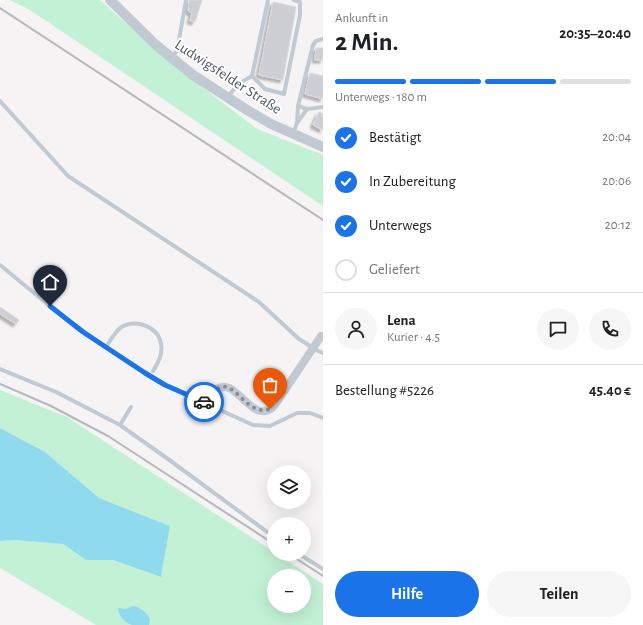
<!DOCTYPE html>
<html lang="de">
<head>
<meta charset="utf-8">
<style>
  :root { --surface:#fff; --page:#f6f6f6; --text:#202124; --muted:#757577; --line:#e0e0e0; --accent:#1a73e8 }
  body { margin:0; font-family:"Alegreya Sans",sans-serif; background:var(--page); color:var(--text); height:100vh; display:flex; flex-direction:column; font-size:15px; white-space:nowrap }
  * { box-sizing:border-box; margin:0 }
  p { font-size:13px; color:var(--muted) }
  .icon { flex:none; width:22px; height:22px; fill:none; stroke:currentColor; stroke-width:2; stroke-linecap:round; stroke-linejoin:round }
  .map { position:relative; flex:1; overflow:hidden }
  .panel { display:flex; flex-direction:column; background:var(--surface); width:320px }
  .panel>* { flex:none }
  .controls { position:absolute; left:267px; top:465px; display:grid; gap:8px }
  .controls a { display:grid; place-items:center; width:44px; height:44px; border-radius:50%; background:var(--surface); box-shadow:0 4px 16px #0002; font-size:20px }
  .pin { position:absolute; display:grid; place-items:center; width:34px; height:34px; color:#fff; margin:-41px -17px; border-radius:50% 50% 50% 0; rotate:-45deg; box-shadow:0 0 4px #0007 }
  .pin .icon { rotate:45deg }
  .courier { position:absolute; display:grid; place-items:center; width:40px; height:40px; margin:-20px; border:3px solid #1a73e8; border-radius:50%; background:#fff; color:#222; box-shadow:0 1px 5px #0007 }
  .overview em { font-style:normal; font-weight:700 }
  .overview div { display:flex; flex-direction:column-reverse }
  .overview { display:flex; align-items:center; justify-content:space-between; height:68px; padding:0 12px }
  h1 { font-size:26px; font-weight:700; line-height:30px }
  .bar { display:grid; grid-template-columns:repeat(4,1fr); gap:6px 4px; align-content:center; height:48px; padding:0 12px }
  .bar i { height:5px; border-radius:3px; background:var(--line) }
  .bar .on { background:var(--accent) }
  .bar p { grid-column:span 4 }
  .line { display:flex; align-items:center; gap:10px; padding:0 12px; border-top:1px solid var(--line) }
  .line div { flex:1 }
  .round { display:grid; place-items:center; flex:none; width:42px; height:42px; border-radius:21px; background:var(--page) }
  ol { padding:0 12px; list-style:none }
  li { display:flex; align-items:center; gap:12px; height:44px }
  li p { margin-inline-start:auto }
  li .icon { padding:4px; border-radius:50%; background:var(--accent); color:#fff; stroke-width:4 }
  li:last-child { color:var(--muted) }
  li i { width:22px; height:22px; border:2px solid var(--line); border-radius:50% }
  .primary-button { display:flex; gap:8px; margin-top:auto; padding:8px 12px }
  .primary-button a { flex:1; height:46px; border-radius:24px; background:var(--accent); color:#fff; font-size:16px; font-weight:700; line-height:46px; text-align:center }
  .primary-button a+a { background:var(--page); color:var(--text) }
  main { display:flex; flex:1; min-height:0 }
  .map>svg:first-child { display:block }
  .green { fill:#c3f1d5; fill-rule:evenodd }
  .water { fill:#90daee }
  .building { fill:#cdcfd5; stroke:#d7d9de; filter:url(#shadow) }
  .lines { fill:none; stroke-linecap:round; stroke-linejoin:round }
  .service { stroke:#c1cad2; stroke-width:4 }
  .minor { stroke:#c1cad2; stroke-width:8 }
  .tertiary { stroke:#c1cad2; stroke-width:10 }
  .rail { stroke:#b5b8bd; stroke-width:2 }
  .minor-bridge { stroke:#c1cad2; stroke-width:8 }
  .done { stroke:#868d94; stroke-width:4; stroke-dasharray:0 7.2 }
  .route { stroke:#1a73e8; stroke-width:5 }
  .labels { text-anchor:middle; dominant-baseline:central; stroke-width:4; stroke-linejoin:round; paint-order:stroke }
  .street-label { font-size:15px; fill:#4a5661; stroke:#fff }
</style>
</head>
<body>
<main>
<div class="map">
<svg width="323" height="625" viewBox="0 0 323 625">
  <defs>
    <filter id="shadow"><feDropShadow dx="-3" dy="3" stdDeviation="1" flood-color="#0004"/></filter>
  </defs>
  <rect width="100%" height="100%" fill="#f5f3f3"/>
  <!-- green -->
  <path class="green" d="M10 0H100L167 60 257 129 323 155V206L30 10Z
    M0 390 67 417 274 552V554H277L323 584V625H96L0 568V541L13 540 63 544 86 560H113L161 577 170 526 99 498 45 452 0 428ZM274 576H304V606H274Z"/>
  <!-- water -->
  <path class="water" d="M0 428 45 452 99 498 170 526 161 577 113 560H86L63 544 14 540 0 541Z
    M133 606C142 608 145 611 150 619L149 625C144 625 137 625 132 625 125 623 118 615 118 608L126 609Z"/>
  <!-- building -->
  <path class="building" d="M189 0H202L195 22 190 21 192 13 188 11Z
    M273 2 296 7 283 80 259 75Z
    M316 48H323V60H315Z
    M310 73 323 76V99L305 94Z
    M319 112 323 114V130L313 125Z
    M0 307 19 320 16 324 0 314Z"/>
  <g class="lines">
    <!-- service -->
    <path class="service" d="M171 57 177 51 186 0
      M252 76 265 89 284 94 300 15V2L294 0
      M227 97 240 83 252 76 268 0
      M0 101 68 176 259 302 299 339 318 351 323 353
      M298 106 307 109 323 107
      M297 123 307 109
      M293 133 297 123 298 106 313 45 316 41 323 39
      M0 265 62 316 106 347 165 385 253 425 270 426 297 413H310L323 418
      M106 347C110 341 114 334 119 329 133 317 159 326 161 344 163 354 158 363 153 371
      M0 369 56 392 120 425 168 459 274 537
      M120 425 131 407
      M299 554 323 569"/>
    <!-- minor -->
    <path class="minor" d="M207 403C210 399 212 394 216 390 235 374 250 424 272 408 277 404 281 395 285 390"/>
    <!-- tertiary -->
    <path class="tertiary" d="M110 0 156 45 193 75 247 110 271 124 323 147"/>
    <!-- rail -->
    <path class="rail" d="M0 8 323 220
      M0 384 51 406 108 436 274 544
      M289 554 323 576"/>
    <!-- minor-bridge -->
    <path class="minor-bridge" d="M285 390 321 336"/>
  </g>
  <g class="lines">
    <!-- done -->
    <path class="done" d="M204 402 207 403C210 399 212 394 216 390 234 375 246 418 270 409"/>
    <!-- route -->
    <path class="route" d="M50 306 83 332 145 373 165 385 204 402"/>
  </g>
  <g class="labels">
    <!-- street labels -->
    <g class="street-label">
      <text transform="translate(228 77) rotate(33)">Ludwigsfelder Straße</text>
    </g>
  </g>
</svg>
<div class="controls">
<a><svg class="icon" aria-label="layers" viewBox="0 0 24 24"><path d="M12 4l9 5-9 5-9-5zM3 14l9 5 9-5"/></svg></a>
<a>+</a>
<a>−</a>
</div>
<div class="pin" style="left:270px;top:409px;background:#ea580c"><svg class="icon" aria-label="bag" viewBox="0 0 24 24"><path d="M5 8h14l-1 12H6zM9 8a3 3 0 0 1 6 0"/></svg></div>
<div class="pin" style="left:50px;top:306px;background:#1f2937"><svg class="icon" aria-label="home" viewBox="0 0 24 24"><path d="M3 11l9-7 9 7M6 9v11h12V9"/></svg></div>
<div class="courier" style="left:204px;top:402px"><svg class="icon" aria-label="car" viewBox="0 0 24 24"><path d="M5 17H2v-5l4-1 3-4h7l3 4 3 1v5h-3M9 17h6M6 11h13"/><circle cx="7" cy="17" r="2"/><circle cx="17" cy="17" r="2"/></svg></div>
</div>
<section class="panel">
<div class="overview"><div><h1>2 Min.</h1><p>Ankunft in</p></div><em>20:35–20:40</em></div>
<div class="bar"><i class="on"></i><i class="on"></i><i class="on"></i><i></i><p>Unterwegs · 180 m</p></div>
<ol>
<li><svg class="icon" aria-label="check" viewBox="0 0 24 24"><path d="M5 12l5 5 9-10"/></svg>Bestätigt<p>20:04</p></li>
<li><svg class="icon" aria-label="check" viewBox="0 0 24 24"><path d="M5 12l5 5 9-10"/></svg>In Zubereitung<p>20:06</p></li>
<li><svg class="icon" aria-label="check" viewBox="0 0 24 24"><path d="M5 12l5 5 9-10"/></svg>Unterwegs<p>20:12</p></li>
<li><i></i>Geliefert</li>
</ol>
<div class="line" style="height:72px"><a class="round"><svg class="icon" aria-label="person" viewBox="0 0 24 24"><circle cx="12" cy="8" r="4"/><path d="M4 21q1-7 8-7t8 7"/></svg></a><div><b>Lena</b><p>Kurier · 4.5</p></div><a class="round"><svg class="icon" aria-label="chat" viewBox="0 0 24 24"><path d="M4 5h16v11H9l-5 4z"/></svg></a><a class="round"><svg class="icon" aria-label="phone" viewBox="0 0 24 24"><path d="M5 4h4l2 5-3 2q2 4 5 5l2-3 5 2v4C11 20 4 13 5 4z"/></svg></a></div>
<div class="line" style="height:52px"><div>Bestellung #5226</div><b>45.40 €</b></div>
<div class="primary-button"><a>Hilfe</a><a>Teilen</a></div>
</section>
</main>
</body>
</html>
